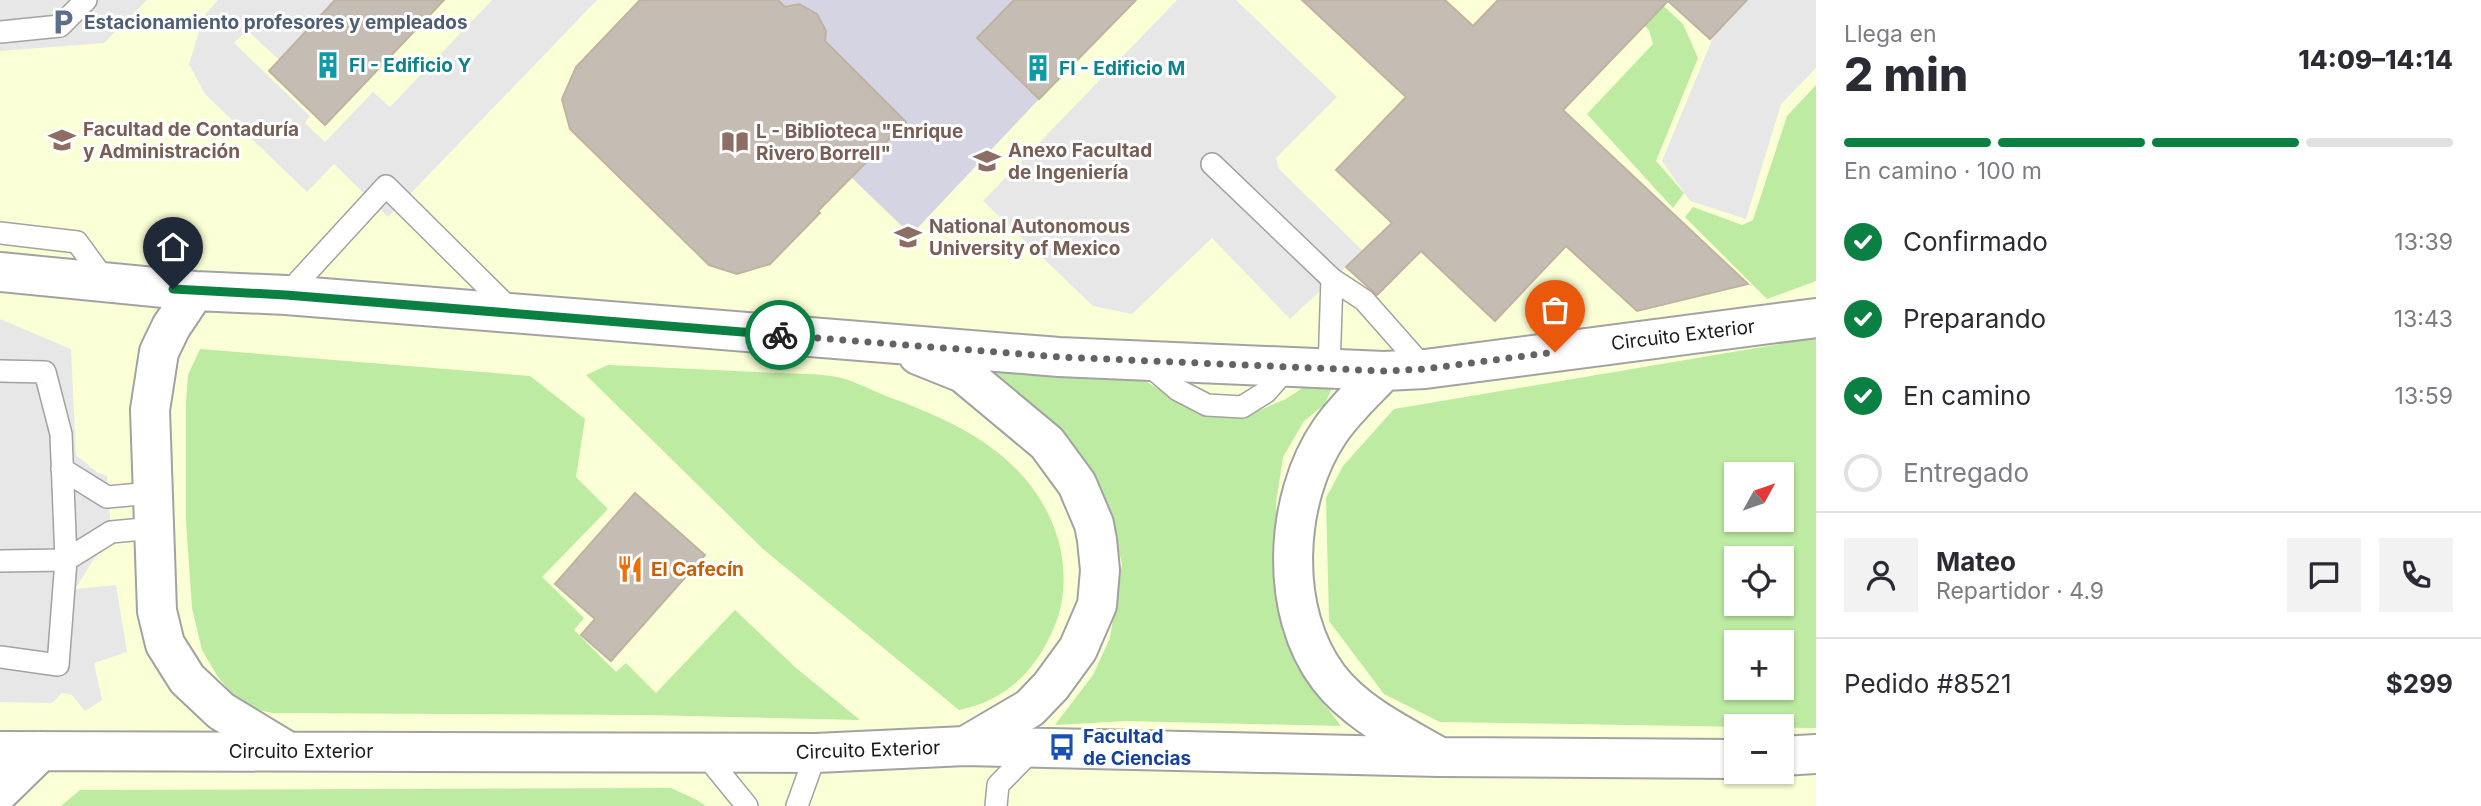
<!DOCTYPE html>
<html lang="es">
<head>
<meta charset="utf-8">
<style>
  :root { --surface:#fff; --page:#f2f2f3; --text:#2b2b33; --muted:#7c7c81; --line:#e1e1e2; --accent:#0b8043 }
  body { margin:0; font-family:Inter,sans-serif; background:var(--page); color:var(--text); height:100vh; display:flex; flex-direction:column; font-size:26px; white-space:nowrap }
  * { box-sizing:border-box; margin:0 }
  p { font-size:23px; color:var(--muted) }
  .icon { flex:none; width:38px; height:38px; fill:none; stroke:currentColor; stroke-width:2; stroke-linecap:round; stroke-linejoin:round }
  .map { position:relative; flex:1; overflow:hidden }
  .side { display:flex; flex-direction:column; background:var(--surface); width:665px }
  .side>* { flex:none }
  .needle { width:46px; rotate:50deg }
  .fabs { position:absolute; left:1724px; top:462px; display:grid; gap:14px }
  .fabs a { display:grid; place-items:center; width:70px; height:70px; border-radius:0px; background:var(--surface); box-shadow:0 2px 5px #0004; font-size:35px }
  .pin { position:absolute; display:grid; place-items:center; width:60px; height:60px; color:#fff; margin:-72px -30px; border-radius:50% 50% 50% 0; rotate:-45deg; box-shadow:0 0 7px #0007 }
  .pin .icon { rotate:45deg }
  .courier { position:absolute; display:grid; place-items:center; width:70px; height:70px; margin:-35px; border:5px solid #0b8043; border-radius:50%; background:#fff; color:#222; box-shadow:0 2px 9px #0007 }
  .overview em { font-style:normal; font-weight:800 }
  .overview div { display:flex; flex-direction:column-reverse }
  .overview { display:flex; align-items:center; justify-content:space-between; height:119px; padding:0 28px }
  h1 { font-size:46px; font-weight:800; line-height:52px }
  .bar { display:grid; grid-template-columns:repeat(4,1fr); gap:10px 7px; align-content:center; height:84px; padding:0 28px }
  .bar i { height:9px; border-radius:5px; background:var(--line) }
  .bar .on { background:var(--accent) }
  .bar p { grid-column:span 4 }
  .line { display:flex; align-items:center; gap:18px; padding:0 28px; border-top:2px solid var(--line) }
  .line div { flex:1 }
  .round { display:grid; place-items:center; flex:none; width:74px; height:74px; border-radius:0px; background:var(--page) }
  ol { padding:0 28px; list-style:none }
  li { display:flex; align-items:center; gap:21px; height:77px }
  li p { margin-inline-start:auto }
  li .icon { padding:7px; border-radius:50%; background:var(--accent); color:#fff; stroke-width:4 }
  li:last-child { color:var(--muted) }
  li i { width:38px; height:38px; border:4px solid var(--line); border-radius:50% }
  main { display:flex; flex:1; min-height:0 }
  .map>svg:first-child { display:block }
  .education { fill:#faffd6; fill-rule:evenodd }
  .grass { fill:#bdeba1; fill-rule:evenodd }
  .parking { fill:#e7e7e7 }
  .plaza { fill:#d5d4e3 }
  .building { fill:#c5bdb3; stroke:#bfb2a1; stroke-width:2 }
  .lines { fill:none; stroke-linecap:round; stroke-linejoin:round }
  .service-casing { stroke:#a2a2a2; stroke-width:24 }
  .tertiary-casing { stroke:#a2a2a2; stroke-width:42 }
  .service { stroke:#fff; stroke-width:21 }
  .tertiary { stroke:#fff; stroke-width:38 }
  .done { stroke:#646360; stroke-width:7; stroke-dasharray:0 12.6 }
  .route { stroke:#0b8043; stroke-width:9 }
  .labels { text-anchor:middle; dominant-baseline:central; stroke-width:6; stroke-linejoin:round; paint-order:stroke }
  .service-label { font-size:19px; font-weight:bold; fill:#4e5e75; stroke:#fff; text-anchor:start }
  .culture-label { font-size:19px; font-weight:bold; fill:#0d838f; stroke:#fff; text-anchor:start }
  .education-label { font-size:19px; font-weight:bold; fill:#785e54; stroke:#fff; text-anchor:start }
  .street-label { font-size:19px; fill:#1b1b1b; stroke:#fff }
  .food-label { font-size:19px; font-weight:bold; fill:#c56008; stroke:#fff; text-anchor:start }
  .transit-label { font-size:19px; font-weight:bold; fill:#164399; stroke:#fff; text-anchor:start }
</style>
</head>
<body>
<main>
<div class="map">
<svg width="1816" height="806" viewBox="0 0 1816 806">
  <rect width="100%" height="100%" fill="#edeadf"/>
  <!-- education -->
  <path class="education" d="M0 0H1816V806H0ZM1736 474H1782V520H1736ZM1736 558H1782V604H1736ZM1736 642H1782V688H1736ZM1736 726H1782V772H1736Z"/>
  <!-- grass -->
  <path class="grass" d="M1617 0H1657L1683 24 1698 58 1656 161 1684 193 1673 208 1587 114 1653 44 1649 30Z
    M1816 85V281L1767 299 1685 217 1693 207 1742 225 1753 220 1787 116Z
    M1816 338V728L1440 722 1384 694 1329 621 1326 498 1343 466 1394 409ZM1736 474H1782V520H1736ZM1736 558H1782V604H1736ZM1782 642V688H1736V642Z
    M200 349 530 376 585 419 576 477 608 509 542 577 584 618 574 630 616 672 626 663 656 693 735 610 796 668 860 720 649 715 273 713 254 709 235 697 218 677 202 650 192 608 186 521V402L188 375Z
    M976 364 1144 380 1174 399 1203 412 1241 418 1286 399 1307 385 1332 388 1325 404 1304 421 1283 457 1276 503 1281 627 1295 664 1341 726 1126 721 1055 725 1093 675 1110 638 1122 564 1110 514Z
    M608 365C658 367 707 370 757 372 781 374 807 373 831 376 849 378 869 389 886 396 960 423 1033 457 1058 539 1065 563 1066 593 1058 617 1041 665 1010 700 959 710L763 549 586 375Z
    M671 788 697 800 706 806H61L80 790Z"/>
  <!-- parking -->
  <path class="parking" d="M0 0H147L104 43 0 51Z
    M218 0H335L279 60 247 30 234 43 310 116 305 123 325 142 373 92 390 107 492 0H597L388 217 334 164 307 192 205 94 189 64 204 16Z
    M1177 0H1236L1337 97 1276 158 1279 169 1363 251 1290 319 1212 238 1132 314 1093 306 983 201Z
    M1747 0H1816V68L1781 104 1746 219 1690 201 1662 161 1714 35Z
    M0 319 71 349 76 455 98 473 107 476 111 532 75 589 116 585 127 652 94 663 102 700 85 711 72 695 62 693 52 703 0 702Z"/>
  <!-- plaza -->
  <path class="plaza" d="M778 0H1014L977 38 1039 99 911 235 851 177 825 41 826 31 817 14 799 4 785 7Z"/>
  <!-- building -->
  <path class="building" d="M335 0H444L325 125 269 71Z
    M640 0H778L785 7 799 4 817 14 826 31 825 41 906 122 818 211 820 213 770 264 737 274 709 265 570 129 562 99 576 67Z
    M1014 0H1136L1039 99 977 38Z
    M1302 0H1445L1473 26 1498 0H1747L1710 39 1668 1 1563 110 1748 284 1637 311 1566 246 1495 321 1421 251 1377 295 1346 267 1392 223 1336 170 1406 97Z
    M635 493 705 555 611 661 581 635 595 619 555 584Z"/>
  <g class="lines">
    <defs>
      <path id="service" d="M0 32 60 26 86 0
        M1212 164 1332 279 1364 300 1425 369
        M0 233 77 242 107 283
        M286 295 386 186 513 312
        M1145 362 1178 390 1207 405 1242 407 1266 392 1288 367
        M1329 369 1332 279
        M0 371 45 372 61 434 66 560 58 665 0 657
        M62 469 107 497 152 493
        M0 561 66 560 111 532 154 528
        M703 752 747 806
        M797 806 816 753
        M996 806 998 785 1035 747"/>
      <path id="tertiary" d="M0 272 195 291 286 295 1059 357 1384 371 1425 369 1816 318
        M195 291 171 327 159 352 150 410 157 611 165 644 187 679 221 711 287 751
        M918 355 963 373 1047 443 1077 484 1094 524 1097 540 1100 570 1097 605 1078 649 1051 686 1030 708 967 745
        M1384 371C1366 390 1345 409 1330 431 1284 498 1278 612 1329 678 1357 714 1400 734 1438 756
        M0 751 816 753 965 746 1439 757 1736 759
        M1782 756 1816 754
        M0 791 41 751"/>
    </defs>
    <!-- service casing -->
    <use href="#service" class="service-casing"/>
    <!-- tertiary casing -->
    <use href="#tertiary" class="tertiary-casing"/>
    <!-- service -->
    <use href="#service" class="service"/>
    <!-- tertiary -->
    <use href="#tertiary" class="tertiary"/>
  </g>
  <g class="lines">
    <!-- done -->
    <path class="done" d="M780 335 1059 357 1384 371 1425 369 1555 352"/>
    <!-- route -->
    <path class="route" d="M173 289 286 295 780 335"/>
  </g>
  <!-- icons -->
  <defs>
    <symbol id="parking-bare" viewBox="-9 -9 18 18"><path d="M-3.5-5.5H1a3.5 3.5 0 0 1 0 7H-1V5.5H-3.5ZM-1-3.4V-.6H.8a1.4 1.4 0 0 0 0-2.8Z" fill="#5c6f8a" stroke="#fff" stroke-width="2.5" paint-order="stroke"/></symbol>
    <symbol id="building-bare" viewBox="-9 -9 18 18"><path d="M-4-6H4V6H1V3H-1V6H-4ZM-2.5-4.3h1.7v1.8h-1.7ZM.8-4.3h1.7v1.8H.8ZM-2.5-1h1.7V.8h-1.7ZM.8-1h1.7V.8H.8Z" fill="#0f9aa8" stroke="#fff" stroke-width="2.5" paint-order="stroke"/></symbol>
    <symbol id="university-bare" viewBox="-9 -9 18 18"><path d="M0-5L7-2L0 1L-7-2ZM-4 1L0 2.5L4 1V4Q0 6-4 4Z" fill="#8d6e63" stroke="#fff" stroke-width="2.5" paint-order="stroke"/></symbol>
    <symbol id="library-bare" viewBox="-9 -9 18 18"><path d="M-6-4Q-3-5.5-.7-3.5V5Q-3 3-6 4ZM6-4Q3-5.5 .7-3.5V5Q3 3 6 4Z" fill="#8d6e63" stroke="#fff" stroke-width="2.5" paint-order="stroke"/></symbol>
    <symbol id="restaurant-bare" viewBox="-9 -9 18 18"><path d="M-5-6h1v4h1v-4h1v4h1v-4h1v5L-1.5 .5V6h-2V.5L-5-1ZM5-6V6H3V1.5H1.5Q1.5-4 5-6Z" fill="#e8710a" stroke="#fff" stroke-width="2.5" paint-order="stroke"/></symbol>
    <symbol id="bus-bare" viewBox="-9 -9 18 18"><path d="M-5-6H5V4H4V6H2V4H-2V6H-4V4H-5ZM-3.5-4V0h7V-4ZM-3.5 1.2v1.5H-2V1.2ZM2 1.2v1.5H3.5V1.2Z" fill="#1a4fb4" stroke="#fff" stroke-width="2.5" paint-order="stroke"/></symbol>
  </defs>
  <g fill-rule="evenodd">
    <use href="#parking-bare" x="44" y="3" width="38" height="38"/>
    <use href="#building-bare" x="309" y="46" width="38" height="38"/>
    <use href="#building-bare" x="1019" y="49" width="38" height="38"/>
    <use href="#university-bare" x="43" y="121" width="38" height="38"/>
    <use href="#library-bare" x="716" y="123" width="38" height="38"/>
    <use href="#university-bare" x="968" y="142" width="38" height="38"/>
    <use href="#university-bare" x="889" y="218" width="38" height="38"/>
    <use href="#restaurant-bare" x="611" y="550" width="38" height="38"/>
    <use href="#bus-bare" x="1043" y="728" width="38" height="38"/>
  </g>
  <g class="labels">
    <!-- service labels -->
    <g class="service-label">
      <text x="84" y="22">Estacionamiento profesores y empleados</text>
    </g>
    <!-- culture labels -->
    <g class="culture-label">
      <text x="349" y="65">FI - Edificio Y</text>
      <text x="1059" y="68">FI - Edificio M</text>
    </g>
    <!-- education labels -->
    <g class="education-label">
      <text x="83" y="129">Facultad de Contaduría<tspan x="83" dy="22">y Administración</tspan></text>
      <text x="756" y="131">L - Biblioteca "Enrique<tspan x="756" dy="22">Rivero Borrell"</tspan></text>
      <text x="1008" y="150">Anexo Facultad<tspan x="1008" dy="22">de Ingeniería</tspan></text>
      <text x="929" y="226">National Autonomous<tspan x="929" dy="22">University of Mexico</tspan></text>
    </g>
    <!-- street labels -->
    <g class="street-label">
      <text transform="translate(1683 335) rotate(-7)">Circuito Exterior</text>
      <text transform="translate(868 750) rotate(-2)">Circuito Exterior</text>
      <text x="301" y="751">Circuito Exterior</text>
    </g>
    <!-- food labels -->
    <g class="food-label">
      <text x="651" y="569">El Cafecín</text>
    </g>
    <!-- transit labels -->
    <g class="transit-label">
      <text x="1083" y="736">Facultad<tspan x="1083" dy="22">de Ciencias</tspan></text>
    </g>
  </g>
</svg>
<div class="fabs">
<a><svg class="needle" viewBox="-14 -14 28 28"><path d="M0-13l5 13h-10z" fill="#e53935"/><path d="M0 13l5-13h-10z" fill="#7c7c81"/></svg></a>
<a><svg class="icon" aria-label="locate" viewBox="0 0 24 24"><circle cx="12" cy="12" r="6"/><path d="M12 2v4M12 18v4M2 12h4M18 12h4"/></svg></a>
<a>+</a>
<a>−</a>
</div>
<div class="pin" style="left:1555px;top:352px;background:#ea580c"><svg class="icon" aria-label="bag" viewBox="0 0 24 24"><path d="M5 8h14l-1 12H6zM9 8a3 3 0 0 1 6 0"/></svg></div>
<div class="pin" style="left:173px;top:289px;background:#1f2937"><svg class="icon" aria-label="home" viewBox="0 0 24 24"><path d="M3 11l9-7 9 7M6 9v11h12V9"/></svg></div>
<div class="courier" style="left:780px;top:335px"><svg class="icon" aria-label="bike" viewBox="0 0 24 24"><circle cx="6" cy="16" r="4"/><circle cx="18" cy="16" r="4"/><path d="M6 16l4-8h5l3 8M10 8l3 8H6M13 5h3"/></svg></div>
</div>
<section class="side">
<div class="overview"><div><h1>2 min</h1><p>Llega en</p></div><em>14:09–14:14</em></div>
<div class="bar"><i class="on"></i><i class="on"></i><i class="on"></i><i></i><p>En camino · 100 m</p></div>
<ol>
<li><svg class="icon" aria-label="check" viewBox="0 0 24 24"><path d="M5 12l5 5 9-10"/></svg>Confirmado<p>13:39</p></li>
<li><svg class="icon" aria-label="check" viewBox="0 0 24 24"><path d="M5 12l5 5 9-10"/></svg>Preparando<p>13:43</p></li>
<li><svg class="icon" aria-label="check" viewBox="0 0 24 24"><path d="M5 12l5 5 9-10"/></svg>En camino<p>13:59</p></li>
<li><i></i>Entregado</li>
</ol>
<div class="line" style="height:126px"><a class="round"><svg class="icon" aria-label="person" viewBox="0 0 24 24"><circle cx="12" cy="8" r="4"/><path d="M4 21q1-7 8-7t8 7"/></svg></a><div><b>Mateo</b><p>Repartidor · 4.9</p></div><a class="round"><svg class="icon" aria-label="chat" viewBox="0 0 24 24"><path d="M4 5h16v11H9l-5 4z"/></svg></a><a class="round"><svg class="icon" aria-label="phone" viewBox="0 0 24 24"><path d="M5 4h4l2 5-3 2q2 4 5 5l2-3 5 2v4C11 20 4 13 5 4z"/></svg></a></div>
<div class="line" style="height:91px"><div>Pedido #8521</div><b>$299</b></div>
</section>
</main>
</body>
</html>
